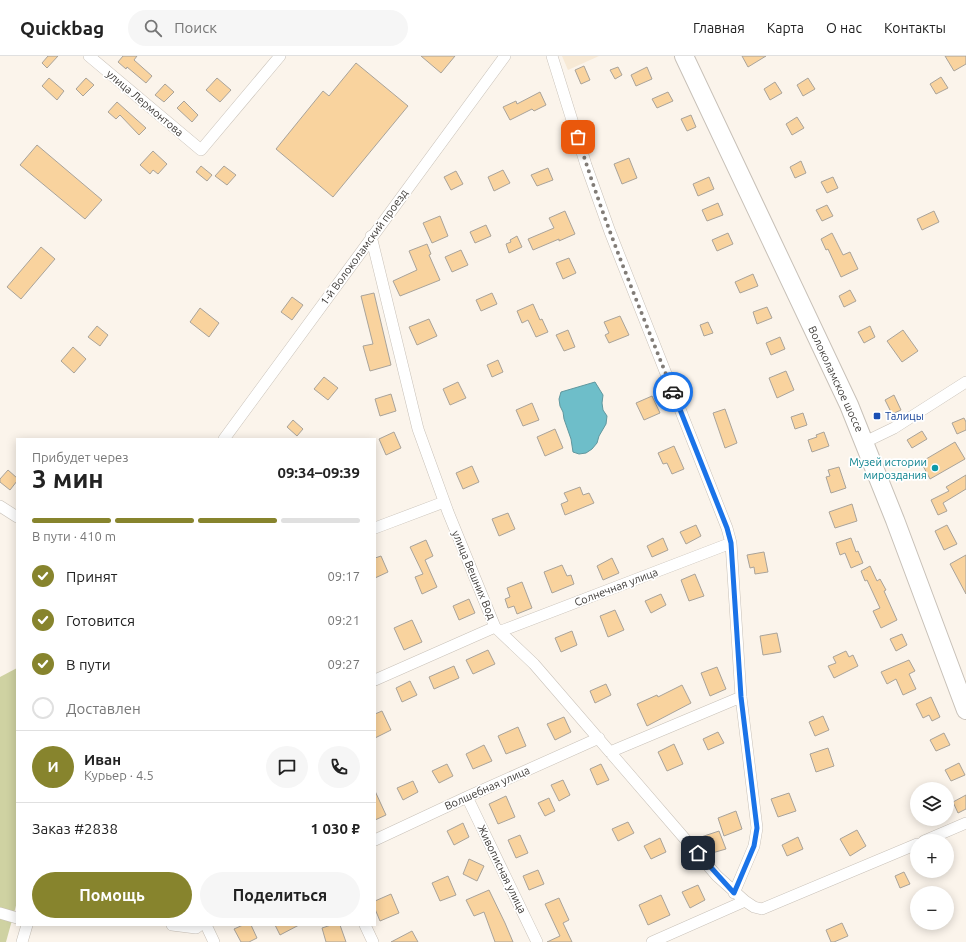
<!DOCTYPE html>
<html lang="ru">
<head>
<meta charset="utf-8">
<style>
  :root { --surface:#fff; --page:#f6f6f6; --text:#222; --muted:#767676; --line:#e0e0e0; --accent:#87842d }
  body { margin:0; font-family:Ubuntu,sans-serif; background:var(--page); color:var(--text); height:100vh; display:flex; flex-direction:column; font-size:15px; white-space:nowrap }
  * { box-sizing:border-box; margin:0 }
  p { font-size:13px; color:var(--muted) }
  .icon { flex:none; width:22px; height:22px; fill:none; stroke:currentColor; stroke-width:2; stroke-linecap:round; stroke-linejoin:round }
  .map { position:relative; flex:1; overflow:hidden }
  .panel { position:absolute; left:16px; top:382px; width:360px; height:488px; display:flex; flex-direction:column; background:var(--surface); border-radius:0px; box-shadow:0 2px 10px #0003 }
  .panel>* { flex:none }
  .controls { position:absolute; left:910px; top:726px; display:grid; gap:8px }
  .controls a { display:grid; place-items:center; width:44px; height:44px; border-radius:50%; background:var(--surface); box-shadow:0 2px 10px #0003; font-size:20px }
  .pin { position:absolute; display:grid; place-items:center; width:34px; height:34px; color:#fff; margin:-17px; border-radius:8px; box-shadow:0 2px 6px #0006 }
  .courier { position:absolute; display:grid; place-items:center; width:40px; height:40px; margin:-20px; border:3px solid #1a73e8; border-radius:50%; background:#fff; color:#222; box-shadow:0 1px 5px #0007 }
  .headline em { font-style:normal; font-weight:700 }
  .headline div { display:flex; flex-direction:column-reverse }
  .headline { display:flex; align-items:center; justify-content:space-between; height:68px; padding:0 16px }
  h1 { font-size:26px; font-weight:700; line-height:30px }
  .bar { display:grid; grid-template-columns:repeat(4,1fr); gap:6px 4px; align-content:center; height:48px; padding:0 16px }
  .bar i { height:5px; border-radius:3px; background:var(--line) }
  .bar .current { background:var(--accent) }
  .bar p { grid-column:span 4 }
  .line { display:flex; align-items:center; gap:10px; padding:0 16px; border-top:1px solid var(--line) }
  .line div { flex:1 }
  .round { display:grid; place-items:center; flex:none; width:42px; height:42px; border-radius:21px; background:var(--page) }
  ol { padding:0 16px; list-style:none }
  li { display:flex; align-items:center; gap:12px; height:44px }
  li p { margin-inline-start:auto }
  li .icon { padding:4px; border-radius:50%; background:var(--accent); color:#fff; stroke-width:4 }
  li:last-child { color:var(--muted) }
  li i { width:22px; height:22px; border:2px solid var(--line); border-radius:50% }
  .button { display:flex; gap:8px; margin-top:auto; padding:8px 16px }
  .button a { flex:1; height:46px; border-radius:24px; background:var(--accent); color:#fff; font-size:16px; font-weight:700; line-height:46px; text-align:center }
  .button a+a { background:var(--page); color:var(--text) }
  header { display:flex; align-items:center; gap:24px; box-sizing:border-box; height:56px; padding:0 20px; background:var(--surface); border-bottom:1px solid var(--line) }
  header strong { font-size:19px }
  nav { display:flex; gap:22px; margin-inline-start:auto; font-size:14px }
  .search { width:280px; height:36px; background:var(--page); display:flex; align-items:center; gap:10px; box-sizing:border-box; padding:0 14px; border-radius:22px; color:var(--muted); font-size:15px }
  .map>svg:first-child { display:block }
  .commercial { fill:#f7e9d5 }
  .green { fill:#cfd2a2 }
  .water { fill:#6ebec9; stroke:#60979e }
  .building { fill:#f9d39e; stroke:#a9a39a }
  .lines { fill:none; stroke-linecap:round; stroke-linejoin:round }
  .street-casing { stroke:#c8c1b8; stroke-width:12 }
  .primary-casing { stroke:#c8c1b8; stroke-width:20 }
  .street { stroke:#fff; stroke-width:11 }
  .primary { stroke:#fff; stroke-width:18 }
  .done { stroke:#817c77; stroke-width:4; stroke-dasharray:0 7.2 }
  .route { stroke:#1a73e8; stroke-width:5 }
  .transit-dot { fill:#1a4fb4; stroke:#fff; stroke-width:1.5 }
  .culture-dot { fill:#0f9aa8; stroke:#fff; stroke-width:1.5 }
  .labels { text-anchor:middle; dominant-baseline:central; stroke-width:3.5; stroke-linejoin:round; paint-order:stroke }
  .street-label { font-size:11px; fill:#3f3c39; stroke:#fff }
  .transit-label { font-size:11px; fill:#164399; stroke:#fff; text-anchor:start }
  .culture-label { font-size:11px; fill:#0d838f; stroke:#fff; text-anchor:end }
</style>
</head>
<body>
<header>
<strong>Quickbag</strong>
<div class="search"><svg class="icon" aria-label="search" viewBox="0 0 24 24"><circle cx="10" cy="10" r="6"/><path d="M15 15l6 6"/></svg>Поиск</div>
<nav><a>Главная</a><a>Карта</a><a>О нас</a><a>Контакты</a></nav>
</header>
<div class="map">
<svg width="966" height="886" viewBox="0 0 966 886">
  <rect width="100%" height="100%" fill="#fbf4eb"/>
  <!-- commercial -->
  <path class="commercial" d="M562 0H599L568 14Z"/>
  <!-- green -->
  <path class="green" d="M17 612V846L6 886H0V621Z"/>
  <!-- water -->
  <path class="water" d="M595 326 603 339 602 347 603 354 607 360 606 368 599 380 597 387 592 393 586 397 579 398 573 396 571 383 564 363 563 356 560 350 559 343 561 336Z"/>
  <!-- building -->
  <path class="building" d="M48 0H58L47 12 42 7Z
    M123 0H137L134 4 152 20 146 27 127 11 126 13 118 6Z
    M421 0H455L441 17Z
    M742 0H766L748 11Z
    M945 0H966V8L954 15Z
    M356 7 408 50 333 141 276 93 323 35 329 40Z
    M584 10 590 24 581 28 575 14Z
    M618 11 622 19 615 23 610 14Z
    M647 11 652 23 636 30 631 19Z
    M941 21 948 32 936 38 930 28Z
    M49 22 64 35 57 44 42 30Z
    M86 22 94 29 83 40 76 33Z
    M217 22 231 34 220 46 206 34Z
    M808 22 815 33 803 40 797 29Z
    M775 26 782 37 770 44 764 33Z
    M165 28 174 36 164 46 155 39Z
    M540 36 546 49 534 55 532 53 510 64 503 51 516 45 517 48Z
    M668 36 673 45 657 52 652 43Z
    M184 45 198 59 192 66 177 52Z
    M117 46 146 72 139 79 120 59 116 63 108 56Z
    M691 59 696 71 687 75 681 63Z
    M797 61 804 72 792 79 786 68Z
    M37 89 102 144 85 163 20 109Z
    M153 95 167 108 158 118 153 114 150 118 140 109Z
    M629 102 637 122 622 128 614 108Z
    M801 105 806 117 795 122 790 111Z
    M201 110 212 119 207 125 196 116Z
    M224 110 236 119 227 129 215 120Z
    M548 112 553 124 537 130 531 119Z
    M503 114 510 127 494 135 488 121Z
    M456 115 463 128 451 134 444 121Z
    M709 121 714 133 698 140 693 128Z
    M833 121 838 132 827 137 821 126Z
    M718 147 723 159 707 165 702 154Z
    M827 149 833 160 822 165 816 154Z
    M565 155 575 178 559 185V183L533 194 528 183 554 172 549 162Z
    M934 155 939 166 922 174 917 163Z
    M440 160 448 180 432 187 423 167Z
    M486 169 491 180 475 187 470 176Z
    M728 177 733 188 717 195 712 184Z
    M832 177 843 199 850 196 858 213 841 221 828 193 826 194 821 183Z
    M517 180 522 191 509 197 506 188 511 186 510 184Z
    M427 188 431 198 429 199 440 224 400 240 393 225 417 214 409 195Z
    M41 191 55 203 21 243 7 231Z
    M461 194 468 209 452 216 445 201Z
    M569 202 576 217 563 223 556 207Z
    M753 218 758 230 740 237 735 226Z
    M850 234 856 245 844 251 839 240Z
    M374 237 391 309 370 315 363 290 373 288 361 240Z
    M492 237 497 248 481 255 476 244Z
    M292 241 303 249 292 264 281 256Z
    M533 248 540 264 542 263 548 276 536 281 528 264 522 267 517 255Z
    M767 251 772 262 757 268 753 256Z
    M200 252 219 267 209 281 190 266Z
    M620 260 629 279 609 287 605 279 609 277 604 266Z
    M429 263 437 280 417 289 409 271Z
    M708 266 713 277 704 280 700 269Z
    M97 270 108 279 100 290 88 281Z
    M870 270 875 281 864 287 858 276Z
    M568 274 575 291 564 295 556 279Z
    M903 274 918 295 902 306 887 285Z
    M780 281 785 293 771 299 766 287Z
    M73 291 86 303 74 317 61 305Z
    M498 304 503 316 492 321 487 309Z
    M786 315 794 334 777 342 769 322Z
    M324 321 338 332 328 344 314 333Z
    M458 326 466 342 450 349 443 333Z
    M391 338 396 355 380 360 375 343Z
    M894 339 901 354 892 358 885 344Z
    M652 340 660 357 644 364 636 347Z
    M532 347 539 364 523 370 516 354Z
    M725 353 737 387 725 392 713 357Z
    M803 357 807 369 795 373 791 361Z
    M964 362 966 366V374L957 378 952 367Z
    M293 364 303 373 297 380 287 371Z
    M555 373 563 392 545 400 537 381Z
    M922 375 927 383 912 392 907 384Z
    M394 376 401 392 386 399 379 383Z
    M824 376 829 390 812 396 808 384 817 381 816 379Z
    M955 386 965 403 930 423 921 406Z
    M674 390 684 413 672 418 667 407 663 408 658 397Z
    M472 410 479 426 463 433 456 417Z
    M839 411 846 432 831 437 826 421 830 420 828 414Z
    M8 414 17 422V425L10 434 0 426V423Z
    M966 419V433L943 447 947 455 938 459 931 444 949 435 946 431Z
    M580 431 583 439 589 437 594 447 565 459 561 448 568 445 564 437Z
    M852 448 857 465 835 472 829 456Z
    M508 457 515 473 499 480 492 463Z
    M696 469 701 480 686 488 680 476Z
    M947 469 957 488 944 494 935 475Z
    M663 482 668 494 652 501 647 490Z
    M851 482 856 496 858 495 863 507 851 512 845 497 840 499 836 487Z
    M426 484 433 500 425 504 437 531 422 538 415 521 423 518 410 491Z
    M764 496 768 516 755 518 754 511 750 512 747 499Z
    M966 499V538L950 508Z
    M381 500 388 516 375 522V502Z
    M612 502 619 517 603 524 597 510Z
    M562 509 567 520 571 519 574 528 552 537 544 516Z
    M870 510 877 525 880 523 886 534 884 535 897 564 881 572 873 555 880 552 867 524 865 525 861 515Z
    M695 518 704 540 689 545 681 524Z
    M522 526 532 552 517 558 514 550 508 552 505 543 510 541 507 532Z
    M661 538 666 549 651 557 645 545Z
    M469 543 475 557 459 564 453 550Z
    M615 554 624 574 608 581 600 560Z
    M412 564 422 586 404 594 394 572Z
    M572 575 577 589 561 596 555 582Z
    M777 577 781 596 763 599 760 580Z
    M902 578 907 589 896 595 890 583Z
    M488 594 495 608 473 618 466 604Z
    M846 595 849 601 853 599 858 610 834 622 828 610 836 607 833 601Z
    M909 604 915 615 909 618 916 633 903 639 896 623 887 628 881 616Z
    M454 610 459 622 434 633 429 621Z
    M717 611 726 633 710 640 701 617Z
    M410 625 417 639 402 646 396 632Z
    M606 628 611 639 595 647 590 635Z
    M682 629 691 647 647 670 637 648 657 639 658 641Z
    M931 641 940 661 932 665 929 659 923 662 916 648Z
    M382 655 391 674 375 682V658Z
    M823 660 829 674 815 680 809 666Z
    M564 661 571 676 555 684 547 668Z
    M518 671 526 690 506 698 498 680Z
    M718 676 724 687 708 694 703 683Z
    M944 677 950 689 936 695 930 684Z
    M674 688 683 708 667 715 658 696Z
    M484 689 492 705 473 713 466 698Z
    M828 692 834 710 816 716 810 698Z
    M959 707 965 719 951 725 945 714Z
    M447 708 453 720 439 727 432 715Z
    M601 708 609 724 597 729 590 713Z
    M563 724 570 739 559 745 551 729Z
    M413 725 418 736 403 744 397 732Z
    M375 735 386 759 375 764Z
    M789 737 796 755 778 761 771 743Z
    M966 739V753L958 757 953 746Z
    M506 740 515 761 498 768 489 748Z
    M549 742 555 755 545 760 538 747Z
    M736 755 742 773 724 780 718 762Z
    M628 766 634 777 618 785 612 773Z
    M463 767 469 781 454 789 447 775Z
    M857 774 866 790 850 800 840 783Z
    M719 775 726 793 712 797 701 781Z
    M520 779 528 797 516 802 508 784Z
    M798 781 803 793 787 800 782 789Z
    M660 782 666 796 651 803 644 790Z
    M469 803 484 810 477 825 463 818Z
    M538 814 544 828 529 834 523 820Z
    M904 816 910 828 900 832 895 820Z
    M448 820 456 839 440 845 432 827Z
    M698 829 705 844 690 852 682 836Z
    M489 834 505 867 513 886H495L484 856 474 860 466 844Z
    M391 838 399 857 380 865 375 853V845Z
    M661 839 670 859 648 869 639 849Z
    M559 842 569 864 563 867 572 886H547L560 880 545 848Z
    M842 867 848 880 834 886H831L826 874Z
    M243 869H251L257 882 249 886H241L234 873Z
    M275 869H299L280 879Z
    M331 869H340L346 886H326L322 872Z
    M412 875 418 886H391Z"/>
  <g class="lines">
    <defs>
      <path id="street" d="M89 0 201 94 280 0
        M552 0 586 109 610 176 727 472 731 487 741 641 757 772 754 790 734 837
        M371 180 418 373 448 456 495 571 534 608 717 820 745 845
        M224 383 505 0
        M865 386 894 372 966 326
        M0 450 17 461
        M375 472 444 446
        M501 575 731 487
        M375 624 495 571
        M610 696 741 641
        M467 741 537 886
        M375 784 467 741 599 682
        M924 785 966 767
        M0 857 17 862
        M172 869 196 872 200 869
        M206 869 214 886
        M365 869 373 886
        M22 886 27 869
        M652 886 745 845 754 851 762 853 917 788"/>
      <path id="primary" d="M684 0 849 349 895 464 966 654"/>
    </defs>
    <!-- street casing -->
    <use href="#street" class="street-casing"/>
    <!-- primary casing -->
    <use href="#primary" class="primary-casing"/>
    <!-- street -->
    <use href="#street" class="street"/>
    <!-- primary -->
    <use href="#primary" class="primary"/>
  </g>
  <g class="lines">
    <!-- done -->
    <path class="done" d="M578 81C604 168 640 252 673 336"/>
    <!-- route -->
    <path class="route" d="M673 336 727 472 731 487 741 641 757 772 754 790 734 837 698 797"/>
  </g>
  <!-- markers -->
  <rect class="transit-dot" x="873" y="356" width="8" height="8" rx="2"/>
  <circle class="culture-dot" cx="935" cy="412" r="4"/>
  <g class="labels">
    <!-- street labels -->
    <g class="street-label">
      <text transform="translate(145 47) rotate(40)">улица Лермонтова</text>
      <text transform="translate(364 191) rotate(-54)">1-й Волоколамский проезд</text>
      <text transform="translate(836 323) rotate(65)">Волоколамское шоссе</text>
      <text transform="translate(474 519) rotate(67)">улица Вешних Вод</text>
      <text transform="translate(616 531) rotate(-21)">Солнечная улица</text>
      <text transform="translate(487 732) rotate(-24)">Волшебная улица</text>
      <text transform="translate(502 813) rotate(64)">Живописная улица</text>
    </g>
    <!-- transit labels -->
    <g class="transit-label">
      <text x="885" y="360">Талицы</text>
    </g>
    <!-- culture labels -->
    <g class="culture-label">
      <text x="927" y="406">Музей истории<tspan x="927" dy="13">мироздания</tspan></text>
    </g>
  </g>
</svg>
<div class="controls">
<a><svg class="icon" aria-label="layers" viewBox="0 0 24 24"><path d="M12 4l9 5-9 5-9-5zM3 14l9 5 9-5"/></svg></a>
<a>+</a>
<a>−</a>
</div>
<div class="pin" style="left:578px;top:81px;background:#ea580c"><svg class="icon" aria-label="bag" viewBox="0 0 24 24"><path d="M5 8h14l-1 12H6zM9 8a3 3 0 0 1 6 0"/></svg></div>
<div class="pin" style="left:698px;top:797px;background:#1f2937"><svg class="icon" aria-label="home" viewBox="0 0 24 24"><path d="M3 11l9-7 9 7M6 9v11h12V9"/></svg></div>
<div class="courier" style="left:673px;top:336px"><svg class="icon" aria-label="car" viewBox="0 0 24 24"><path d="M5 17H2v-5l4-1 3-4h7l3 4 3 1v5h-3M9 17h6M6 11h13"/><circle cx="7" cy="17" r="2"/><circle cx="17" cy="17" r="2"/></svg></div>
<section class="panel">
<div class="headline"><div><h1>3 мин</h1><p>Прибудет через</p></div><em>09:34–09:39</em></div>
<div class="bar"><i class="current"></i><i class="current"></i><i class="current"></i><i></i><p>В пути · 410 m</p></div>
<ol>
<li><svg class="icon" aria-label="check" viewBox="0 0 24 24"><path d="M5 12l5 5 9-10"/></svg>Принят<p>09:17</p></li>
<li><svg class="icon" aria-label="check" viewBox="0 0 24 24"><path d="M5 12l5 5 9-10"/></svg>Готовится<p>09:21</p></li>
<li><svg class="icon" aria-label="check" viewBox="0 0 24 24"><path d="M5 12l5 5 9-10"/></svg>В пути<p>09:27</p></li>
<li><i></i>Доставлен</li>
</ol>
<div class="line" style="height:72px"><b class="round" style="background:var(--accent);color:#fff">И</b><div><b>Иван</b><p>Курьер · 4.5</p></div><a class="round"><svg class="icon" aria-label="chat" viewBox="0 0 24 24"><path d="M4 5h16v11H9l-5 4z"/></svg></a><a class="round"><svg class="icon" aria-label="phone" viewBox="0 0 24 24"><path d="M5 4h4l2 5-3 2q2 4 5 5l2-3 5 2v4C11 20 4 13 5 4z"/></svg></a></div>
<div class="line" style="height:52px"><div>Заказ #2838</div><b>1 030 ₽</b></div>
<div class="button"><a>Помощь</a><a>Поделиться</a></div>
</section>
</div>
</body>
</html>
